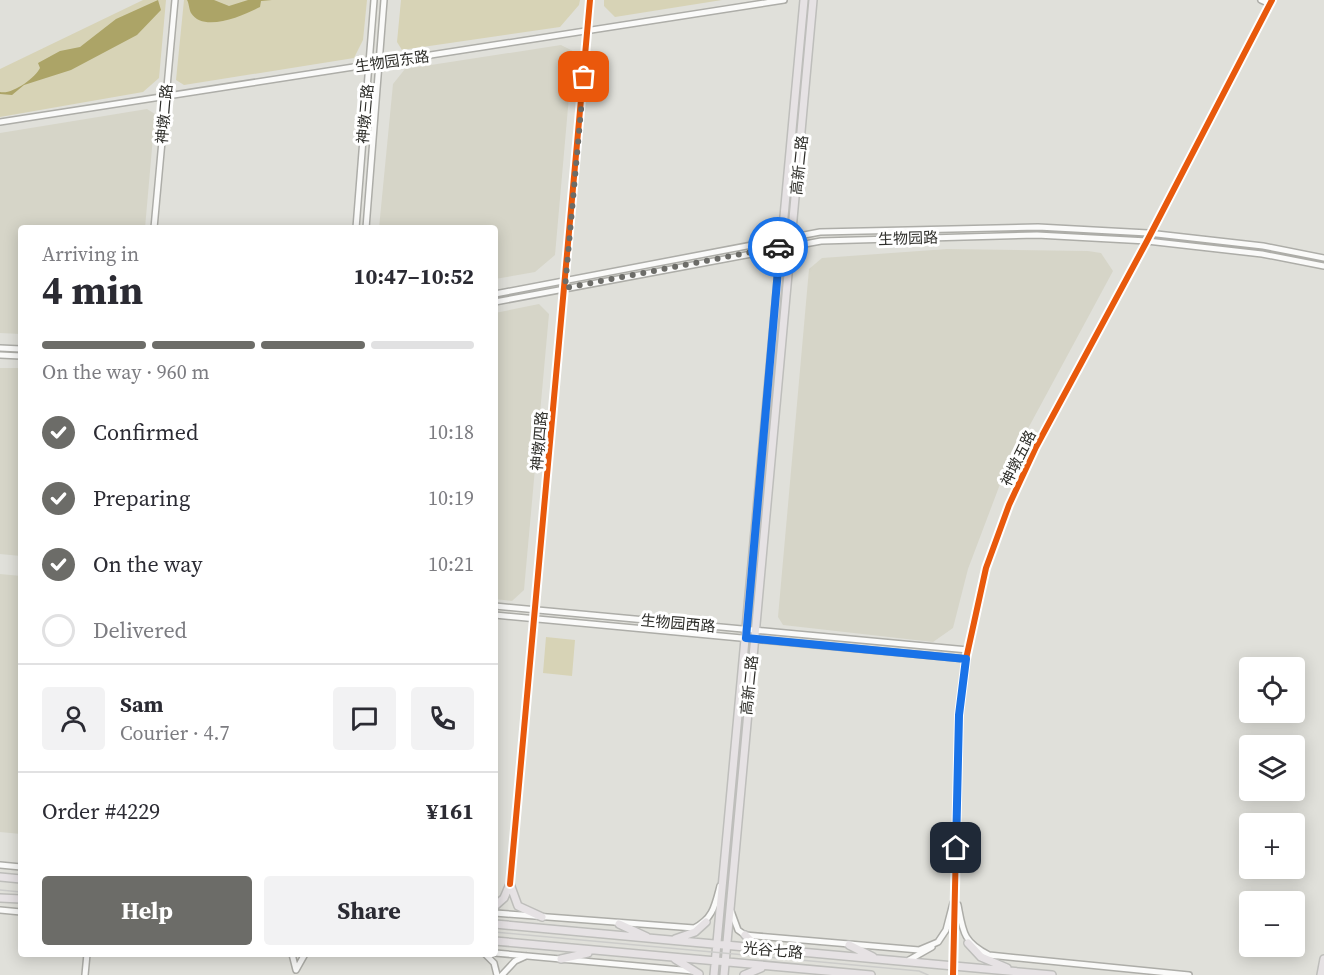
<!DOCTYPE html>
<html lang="en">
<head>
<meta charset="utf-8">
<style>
  :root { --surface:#fff; --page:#f2f2f3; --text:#2b2b33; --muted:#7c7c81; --line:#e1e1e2; --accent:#6c6c68 }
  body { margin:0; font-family:"Source Serif 4","Noto Sans SC",serif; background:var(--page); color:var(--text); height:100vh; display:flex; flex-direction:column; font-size:22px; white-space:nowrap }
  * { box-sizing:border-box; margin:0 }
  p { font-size:20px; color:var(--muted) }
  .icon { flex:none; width:33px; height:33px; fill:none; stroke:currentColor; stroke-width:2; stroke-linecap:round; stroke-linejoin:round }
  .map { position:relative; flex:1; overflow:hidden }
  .details { position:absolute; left:18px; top:225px; width:480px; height:732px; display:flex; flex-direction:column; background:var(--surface); border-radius:6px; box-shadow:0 3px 15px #0003 }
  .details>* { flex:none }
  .tools { position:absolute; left:1239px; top:657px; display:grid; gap:12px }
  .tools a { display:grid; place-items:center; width:66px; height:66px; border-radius:6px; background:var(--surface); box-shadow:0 3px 15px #0003; font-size:30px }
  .pin { position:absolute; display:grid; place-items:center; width:51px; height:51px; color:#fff; margin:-26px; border-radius:12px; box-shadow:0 3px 9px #0006 }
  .courier { position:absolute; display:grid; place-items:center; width:60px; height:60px; margin:-30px; border:4px solid #1a73e8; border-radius:50%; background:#fff; color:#222; box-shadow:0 2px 8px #0007 }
  .head em { font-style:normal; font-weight:700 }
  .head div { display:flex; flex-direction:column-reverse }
  .head { display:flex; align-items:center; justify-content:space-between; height:102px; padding:0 24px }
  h1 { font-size:39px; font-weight:700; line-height:45px }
  .bar { display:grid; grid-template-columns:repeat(4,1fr); gap:9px 6px; align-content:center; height:72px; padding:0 24px }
  .bar i { height:8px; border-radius:4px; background:var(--line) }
  .bar .active { background:var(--accent) }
  .bar p { grid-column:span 4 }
  .line { display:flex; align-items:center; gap:15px; padding:0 24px; border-top:2px solid var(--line) }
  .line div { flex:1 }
  .round { display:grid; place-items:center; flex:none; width:63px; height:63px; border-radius:6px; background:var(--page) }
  ol { padding:0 24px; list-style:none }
  li { display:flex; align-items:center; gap:18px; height:66px }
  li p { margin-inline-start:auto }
  li .icon { padding:6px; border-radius:50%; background:var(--accent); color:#fff; stroke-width:4 }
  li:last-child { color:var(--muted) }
  li i { width:33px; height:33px; border:3px solid var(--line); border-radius:50% }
  .primary-button { display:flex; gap:12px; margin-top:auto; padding:12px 24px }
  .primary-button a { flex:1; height:69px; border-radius:6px; background:var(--accent); color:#fff; font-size:24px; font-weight:700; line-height:69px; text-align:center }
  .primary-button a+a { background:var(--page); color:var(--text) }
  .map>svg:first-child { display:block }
  .built { fill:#d6d5c8 }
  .green { fill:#d7d3b6 }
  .water { fill:#aca467 }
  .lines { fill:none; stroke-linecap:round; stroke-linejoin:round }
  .minor-casing { stroke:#adada8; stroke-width:8 }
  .major-casing { stroke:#bebebb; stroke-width:10 }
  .minor { stroke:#fafaf9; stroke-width:5 }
  .major { stroke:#e6e2e4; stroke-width:7 }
  .tram { stroke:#ccccca; stroke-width:1.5 }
  .cycleway-casing { stroke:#fff; stroke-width:10 }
  .cycleway { stroke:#e8590c; stroke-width:6 }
  .done { stroke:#6c6c68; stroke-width:6; stroke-dasharray:0 10.8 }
  .route { stroke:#1a73e8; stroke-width:8 }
  .labels { text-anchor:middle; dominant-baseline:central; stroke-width:6; stroke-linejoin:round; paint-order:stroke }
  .street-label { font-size:15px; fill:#2e2e2a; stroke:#fff }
</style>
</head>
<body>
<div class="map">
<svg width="1324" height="975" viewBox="0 0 1324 975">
  <rect width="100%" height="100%" fill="#e0e0da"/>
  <!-- built -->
  <path class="built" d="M561 45 573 51 555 255 535 272 495 279V228H379L393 84 405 69Z
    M147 109 155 114 145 228H21V334L0 333V133Z
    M947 249 1088 251 1101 253 1113 271 1005 471 968 569 953 628 933 642 783 625 778 617 809 269 822 258Z
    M539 304 549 314 524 590 512 601 495 599V313Z
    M0 368H21V556L0 554Z
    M0 574 21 576V834L0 832Z"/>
  <!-- green -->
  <path class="green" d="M143 0H166L159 78 143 92 0 117V69Z
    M184 0H367L363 40 354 58 184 85 176 80Z
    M401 0H580L579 5 560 27 402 50 397 42Z
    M604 0H722L615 17 604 6Z
    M546 637 575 640 572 676 543 673Z"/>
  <!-- water -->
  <path class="water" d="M158 0 161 10 137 35 71 70 24 85 12 95 0 94V92C12 95 35 78 40 68L38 63 60 51 80 47 116 19Z
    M187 0H214L229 6 248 0H272L261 1 260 7C246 14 204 34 191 13 189 9 189 3 187 0Z"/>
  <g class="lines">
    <defs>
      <path id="minor" d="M1261 0 1270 4
        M0 122 784 0
        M154 228 175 0
        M356 228 374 0
        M366 228 384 0
        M495 294 820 232 1038 227 1148 233 1263 246 1324 258
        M495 302 821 241 1037 235 1147 241 1262 254 1324 266
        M0 348 21 349
        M0 355 21 356
        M495 606 968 650
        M495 615 966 659
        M0 865 21 867
        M510 884 590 0
        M958 905C963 932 963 942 989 955L1189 975
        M0 910 21 912
        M731 911 738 930 745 935 919 950 938 942 946 930 953 903
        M495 913 694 928C713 919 715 905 720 886
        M495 953 693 971
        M292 954 296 970 305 954
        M485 954 494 963 497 975
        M909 960 932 947
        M85 975 87 954
        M502 975 515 961 526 956
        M953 975 959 715 966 659 986 568 1009 505 1036 447 1147 241 1272 0"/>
      <path id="major" d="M0 877 21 879
        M0 898 21 899
        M495 906 504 898 510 884 518 906 542 917
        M495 924 1052 975
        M619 924 647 937
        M745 935 760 950
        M675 939 695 932 706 922
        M495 941 871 975
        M968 943 981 957 1007 968
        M849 945 873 957
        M561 959 588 953
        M675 959 699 974
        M714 975 804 0
        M724 975 813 0
        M744 975 761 968
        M1321 975 1324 959"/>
    </defs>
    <!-- minor casing -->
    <use href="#minor" class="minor-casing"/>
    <!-- major casing -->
    <use href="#major" class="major-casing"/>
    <!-- minor -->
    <use href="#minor" class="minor"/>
    <!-- major -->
    <use href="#major" class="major"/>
    <!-- tram -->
    <path class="tram" d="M0 890 21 892
      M495 932 919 971 928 975"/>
    <defs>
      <path id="cycleway" d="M510 884 590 0
        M953 975 959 715 966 659 986 568 1009 505 1036 447 1147 241 1272 0"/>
    </defs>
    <!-- cycleway casing -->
    <use href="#cycleway" class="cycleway-casing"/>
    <!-- cycleway -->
    <use href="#cycleway" class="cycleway"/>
  </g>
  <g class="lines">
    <!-- done -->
    <path class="done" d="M584 77 565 288 778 247"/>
    <!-- route -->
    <path class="route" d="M778 247H780L746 638 966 659 959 715 956 848"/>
  </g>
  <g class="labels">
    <!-- street labels -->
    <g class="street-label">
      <text transform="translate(392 61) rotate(-8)">生物园东路</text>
      <text transform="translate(164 114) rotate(-85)">神墩二路</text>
      <text transform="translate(365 114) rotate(-85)">神墩三路</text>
      <text transform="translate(799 165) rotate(-84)">高新二路</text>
      <text transform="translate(908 238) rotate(-2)">生物园路</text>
      <text transform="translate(539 441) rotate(-85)">神墩四路</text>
      <text transform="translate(1018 458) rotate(-64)">神墩五路</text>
      <text transform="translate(678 623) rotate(5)">生物园西路</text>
      <text transform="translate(749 685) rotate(-84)">高新二路</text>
      <text transform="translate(773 950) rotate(5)">光谷七路</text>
    </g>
  </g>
</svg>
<div class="tools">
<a><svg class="icon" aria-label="locate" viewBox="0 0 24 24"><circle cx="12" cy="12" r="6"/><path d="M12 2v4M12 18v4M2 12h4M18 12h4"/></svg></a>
<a><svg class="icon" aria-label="layers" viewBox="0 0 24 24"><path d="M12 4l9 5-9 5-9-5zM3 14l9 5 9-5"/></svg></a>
<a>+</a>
<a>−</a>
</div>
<div class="pin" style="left:584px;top:77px;background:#ea580c"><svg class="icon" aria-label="bag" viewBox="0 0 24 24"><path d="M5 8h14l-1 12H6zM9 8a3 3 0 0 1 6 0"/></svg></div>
<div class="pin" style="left:956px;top:848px;background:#1f2937"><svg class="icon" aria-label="home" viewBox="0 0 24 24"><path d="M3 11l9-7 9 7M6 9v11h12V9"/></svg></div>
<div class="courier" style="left:778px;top:247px"><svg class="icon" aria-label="car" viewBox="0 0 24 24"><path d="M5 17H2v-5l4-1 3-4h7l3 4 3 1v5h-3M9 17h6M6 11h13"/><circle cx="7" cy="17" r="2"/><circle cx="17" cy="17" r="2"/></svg></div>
<section class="details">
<div class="head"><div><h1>4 min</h1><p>Arriving in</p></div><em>10:47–10:52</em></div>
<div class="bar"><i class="active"></i><i class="active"></i><i class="active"></i><i></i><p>On the way · 960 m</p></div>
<ol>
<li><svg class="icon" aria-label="check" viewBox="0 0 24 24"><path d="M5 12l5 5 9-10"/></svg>Confirmed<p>10:18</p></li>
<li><svg class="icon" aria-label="check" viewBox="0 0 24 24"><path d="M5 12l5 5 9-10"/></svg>Preparing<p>10:19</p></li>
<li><svg class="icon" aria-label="check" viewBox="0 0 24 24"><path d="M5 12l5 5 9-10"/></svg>On the way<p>10:21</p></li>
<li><i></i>Delivered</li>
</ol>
<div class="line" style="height:108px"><a class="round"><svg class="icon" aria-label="person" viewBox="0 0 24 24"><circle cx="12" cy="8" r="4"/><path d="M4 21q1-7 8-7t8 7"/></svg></a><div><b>Sam</b><p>Courier · 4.7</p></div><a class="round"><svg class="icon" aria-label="chat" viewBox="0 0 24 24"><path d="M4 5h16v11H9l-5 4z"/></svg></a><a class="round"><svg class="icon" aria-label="phone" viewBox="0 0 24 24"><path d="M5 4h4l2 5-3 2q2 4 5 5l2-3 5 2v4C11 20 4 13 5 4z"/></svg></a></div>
<div class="line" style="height:78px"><div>Order #4229</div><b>¥161</b></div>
<div class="primary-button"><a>Help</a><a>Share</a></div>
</section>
</div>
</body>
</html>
